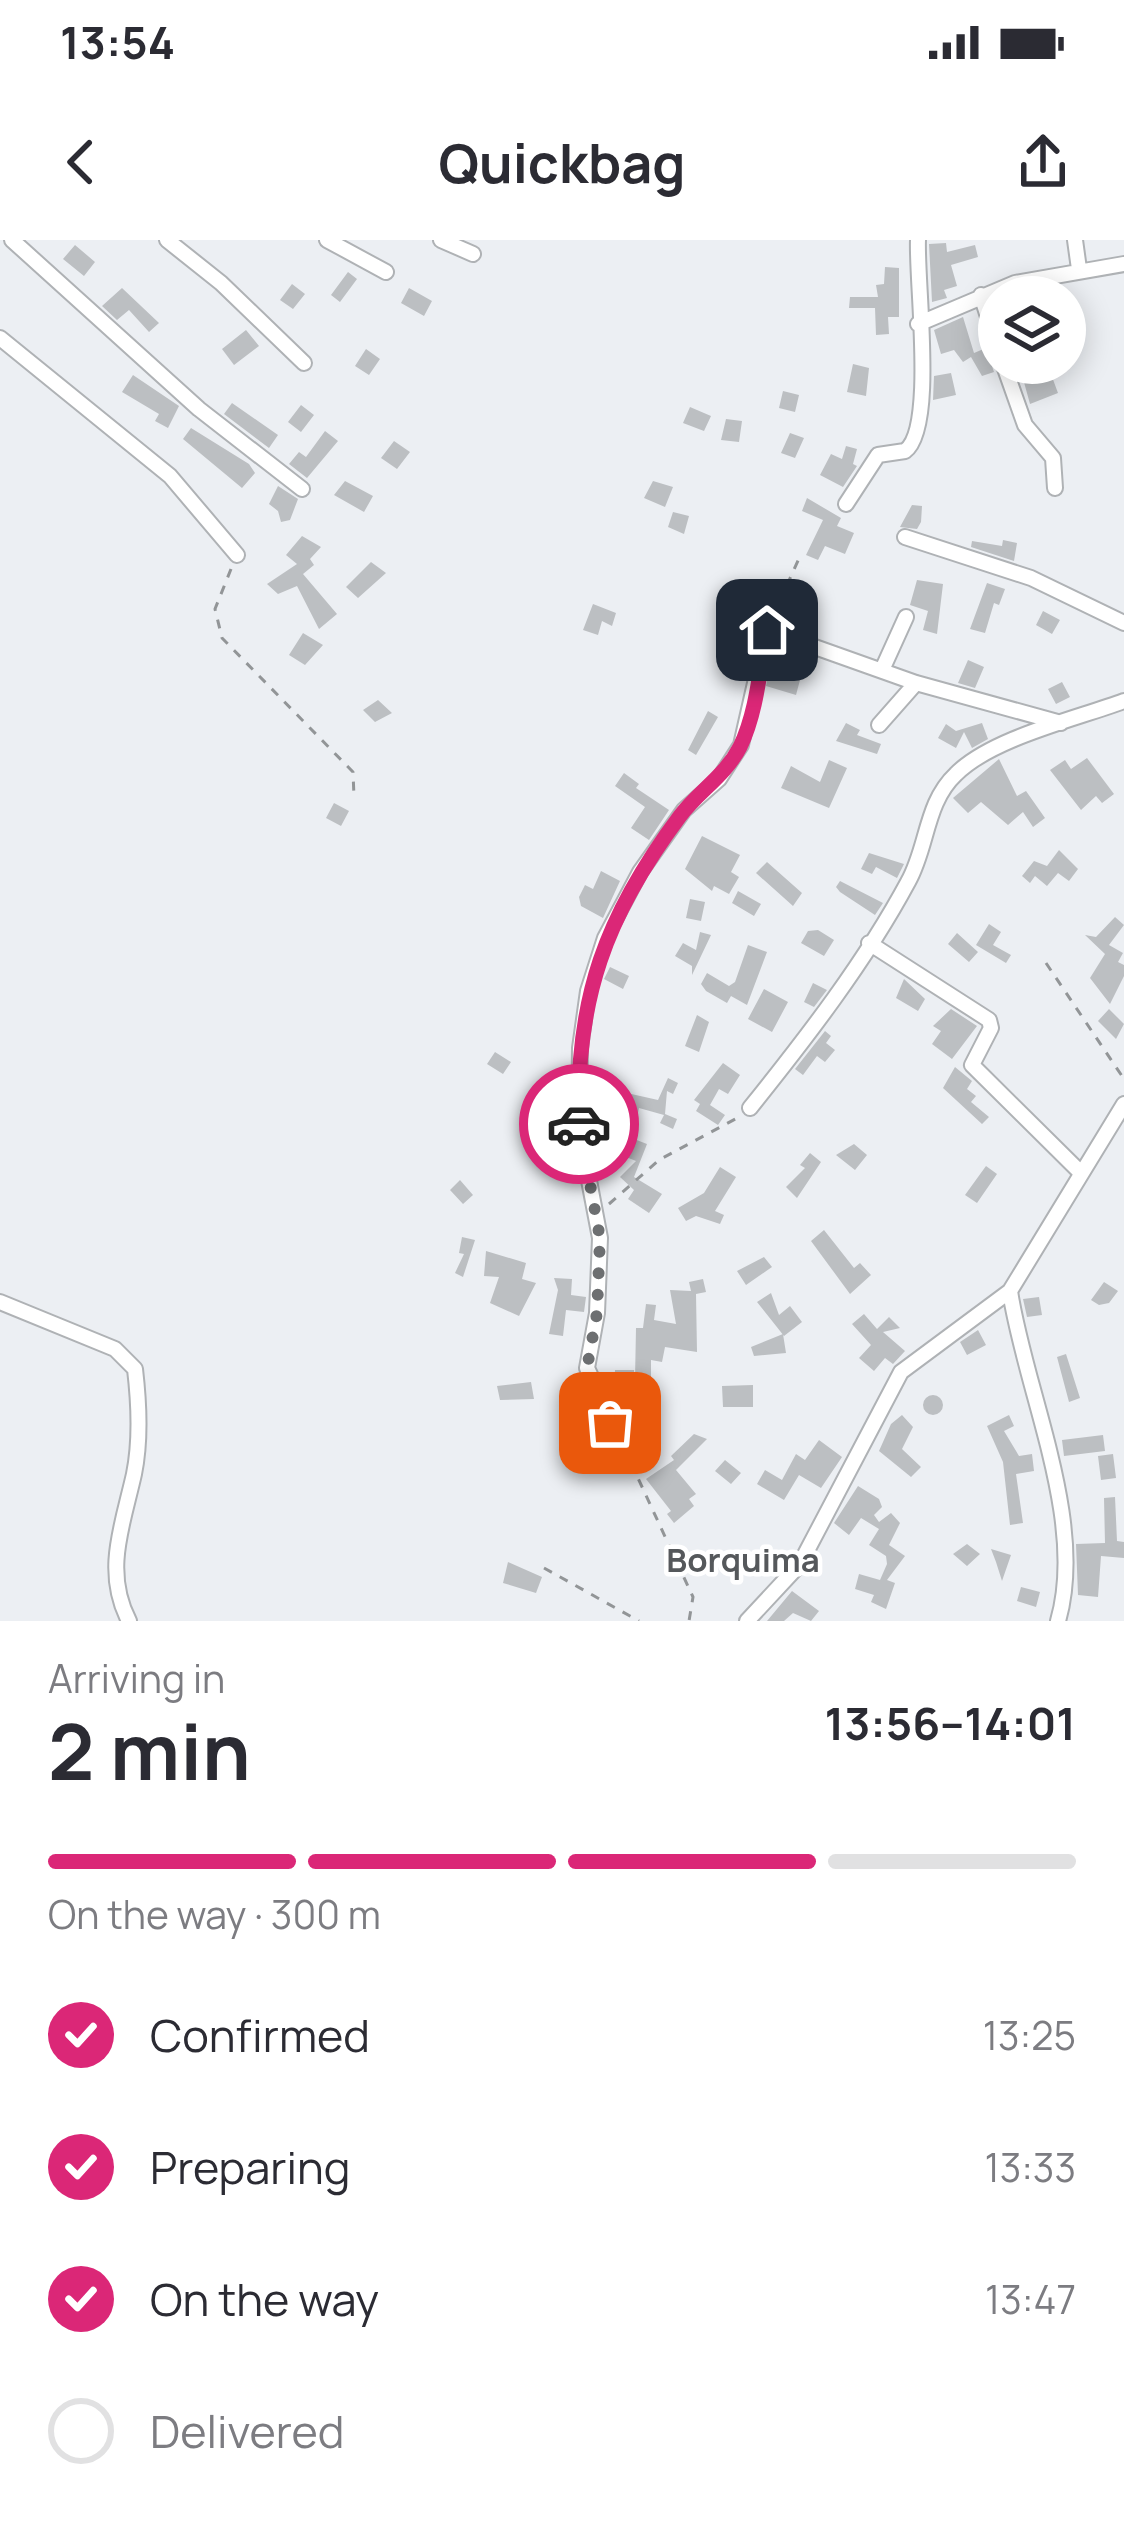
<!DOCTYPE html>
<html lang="en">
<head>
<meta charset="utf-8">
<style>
  :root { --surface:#fff; --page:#f7f7f7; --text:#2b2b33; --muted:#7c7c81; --line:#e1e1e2; --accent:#db2777 }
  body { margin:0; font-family:Manrope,sans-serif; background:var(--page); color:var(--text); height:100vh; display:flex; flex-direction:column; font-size:45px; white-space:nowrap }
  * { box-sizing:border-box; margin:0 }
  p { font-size:39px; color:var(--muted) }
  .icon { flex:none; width:66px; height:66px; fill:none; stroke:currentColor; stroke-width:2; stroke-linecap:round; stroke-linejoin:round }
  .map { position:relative; height:1381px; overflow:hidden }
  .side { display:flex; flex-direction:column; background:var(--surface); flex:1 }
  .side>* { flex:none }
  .fabs { position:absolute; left:978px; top:36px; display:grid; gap:24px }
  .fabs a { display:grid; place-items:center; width:108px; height:108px; border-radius:50%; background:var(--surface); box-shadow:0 6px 30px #0003; font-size:60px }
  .pin { position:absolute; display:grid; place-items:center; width:102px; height:102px; color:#fff; margin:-51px; border-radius:24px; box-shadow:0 6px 18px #0006 }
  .courier { position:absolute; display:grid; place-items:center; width:120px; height:120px; margin:-60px; border:9px solid #db2777; border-radius:50%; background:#fff; color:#222; box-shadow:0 3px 15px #0007 }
  .summary em { font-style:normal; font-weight:700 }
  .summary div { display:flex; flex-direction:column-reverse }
  .summary { display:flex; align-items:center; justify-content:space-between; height:204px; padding:0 48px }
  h1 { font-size:78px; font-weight:700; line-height:90px }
  .bar { display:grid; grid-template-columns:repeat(4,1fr); gap:18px 12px; align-content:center; height:144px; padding:0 48px }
  .bar i { height:15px; border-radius:9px; background:var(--line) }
  .bar .on { background:var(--accent) }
  .bar p { grid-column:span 4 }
  ol { padding:0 48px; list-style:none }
  li { display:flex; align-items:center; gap:36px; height:132px }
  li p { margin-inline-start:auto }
  li .icon { padding:12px; border-radius:50%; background:var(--accent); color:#fff; stroke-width:4 }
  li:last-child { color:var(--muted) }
  li i { width:66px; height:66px; border:6px solid var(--line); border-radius:50% }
  .status { display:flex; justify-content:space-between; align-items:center; height:84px; padding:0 60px; background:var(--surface); direction:ltr }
  .status svg { height:33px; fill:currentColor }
  header { display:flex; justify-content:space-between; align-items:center; height:156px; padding:0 48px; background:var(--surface); font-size:54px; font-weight:700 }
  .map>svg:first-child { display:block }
  .building { fill:#bcbfc2 }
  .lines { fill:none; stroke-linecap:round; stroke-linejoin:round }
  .minor-casing { stroke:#afb2b5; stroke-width:18 }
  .path { stroke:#929597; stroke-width:3; stroke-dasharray:9 9; stroke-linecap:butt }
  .minor { stroke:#fff; stroke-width:14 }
  .done { stroke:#6d6f71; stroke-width:12; stroke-dasharray:0 21.6 }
  .route { stroke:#db2777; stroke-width:15 }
  .labels { text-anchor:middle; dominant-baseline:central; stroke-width:9; stroke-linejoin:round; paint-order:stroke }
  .neighbourhood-label { font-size:33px; font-weight:bold; fill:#55585b; stroke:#fff }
</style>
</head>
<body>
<div class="status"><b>13:54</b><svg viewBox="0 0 49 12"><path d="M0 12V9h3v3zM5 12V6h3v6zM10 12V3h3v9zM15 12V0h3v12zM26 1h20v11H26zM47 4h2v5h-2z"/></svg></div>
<header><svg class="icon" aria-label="back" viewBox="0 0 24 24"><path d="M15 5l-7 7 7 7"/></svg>Quickbag<svg class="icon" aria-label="share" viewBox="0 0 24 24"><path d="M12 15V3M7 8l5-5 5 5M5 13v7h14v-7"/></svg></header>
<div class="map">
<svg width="1124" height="1381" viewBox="0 0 1124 1381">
  <rect width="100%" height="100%" fill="#eceff3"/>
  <!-- building -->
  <path class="building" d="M946 3 947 12 975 5 978 17 951 25 957 46 944 50 947 58 932 62 929 4Z
    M75 5 95 22 84 36 63 19Z
    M885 27 899 28V77H888L889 94 876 95 875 68H849L850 57H878L876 45 884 44Z
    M348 32 357 39 340 62 331 55Z
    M292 44 305 54 293 69 280 60Z
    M122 48 159 83 149 92 129 70 117 80 102 66Z
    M409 48 432 61 424 76 401 63Z
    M963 77 974 113 986 108 994 132 982 136 971 117 963 122 954 110 941 114 934 90Z
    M246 90 259 106 234 125 222 109Z
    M366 109 380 119 369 135 355 126Z
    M853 124 869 128 866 156 847 152Z
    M1048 126 1058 153 1030 164 1022 135Z
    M951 133 956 155 933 160 934 136Z
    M133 135 179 166 168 188 155 181 159 174 122 152Z
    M783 151 799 155 795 172 779 168Z
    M232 163 278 195 269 208 224 174Z
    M301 165 314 175 301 192 288 182Z
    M690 167 711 176 704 191 683 183Z
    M726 179 742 181 739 202 721 200Z
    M191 188 249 224 255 233 242 248 183 199Z
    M325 191 338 201 307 238 289 224 299 212 306 217Z
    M790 193 804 198 795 218 781 213Z
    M394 201 410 212 397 229 381 218Z
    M846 206 857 209 853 224 857 226 843 247 820 235 831 214 842 219Z
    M345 241 373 256 364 272 334 255Z
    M653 241 673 247 665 267 644 258Z
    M278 246 298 259 290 280 281 282 278 271 269 264Z
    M807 258 841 278 837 286 854 293 845 314 825 306 818 320 806 315 823 280 802 271Z
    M912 265 922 266 921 282 917 289 900 287Z
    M673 272 689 276 684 294 668 287Z
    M302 296 321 307 310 319 314 325 303 334 337 374 319 389 297 346 278 354 267 344 297 324 286 315Z
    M1003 300 1017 303 1014 321 971 307 972 301 1002 306Z
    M371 322 386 333 358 358 346 347Z
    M917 340 943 344 937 394 923 390 928 371 910 365Z
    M987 343 1005 349 999 365 994 363 985 393 970 389Z
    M796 351 805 356 790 383 776 378Z
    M593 364 616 373 612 386 602 381 598 395 583 390Z
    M1043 371 1060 380 1052 394 1036 385Z
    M738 382 755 391 746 414 727 404Z
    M303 393 323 405 305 425 289 415Z
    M968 420 984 427 975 448 958 443Z
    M769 432 800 440 796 455 766 446Z
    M1062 442 1070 457 1056 464 1048 449Z
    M378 460 392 473 375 482 363 470Z
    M708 471 718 477 696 515 688 510Z
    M846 483 860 490 857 495 881 504 877 514 836 501Z
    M982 483 988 499 972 508 964 492 956 508 938 498 946 484 956 491Z
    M1087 518 1114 554 1102 563 1096 556 1081 570 1050 530 1065 520 1071 529Z
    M999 519 1017 556 1026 551 1045 578 1033 587 1023 572 1008 585 981 562 968 573 953 558Z
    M829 520 847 528 829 568 781 548 791 526 820 542Z
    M624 533 639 544 636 548 669 570 649 600 631 588 645 567 615 546Z
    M334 563 349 571 341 586 326 578Z
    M702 596 740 615 731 632 739 637 729 654 714 646 712 651 685 629Z
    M1059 610 1078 629 1069 641 1058 633 1047 646 1035 636 1030 643 1022 636 1034 621 1047 626Z
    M869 613 904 624 897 638 876 627 872 634 861 629Z
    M767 622 802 653 793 666 756 633Z
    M601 631 620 641 603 678 581 666 579 657 585 645 593 649Z
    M840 641 883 663 875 675 840 652 836 647Z
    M738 651 761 664 754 676 732 663Z
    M690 659 705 662 701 681 686 678Z
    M1115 677 1124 685 1109 705 1123 713 1118 722 1124 725V736L1110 764 1090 738 1105 714 1085 695 1096 697Z
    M989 684 1001 692 993 705 1011 715 1006 723 976 705Z
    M818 690 834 700 824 716 801 703 808 691Z
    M700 692 711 695 692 735V726L675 716 683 703 696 710Z
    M957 693 978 712 969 722 948 704Z
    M748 705 767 712 747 765 731 756 727 763 706 751 701 744 707 733 729 746 735 742Z
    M610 727 629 736 623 749 604 739Z
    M904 739 925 759 918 771 896 758Z
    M813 743 827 750 814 767 804 762Z
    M764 749 788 762 772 792 748 779Z
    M951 769 977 786 952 819 932 804 941 791 933 786Z
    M1109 769 1124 784 1116 799 1098 781Z
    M697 775 709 782 699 812 685 806Z
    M825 791 831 796 826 803 835 810 825 822 817 816 803 835 795 829Z
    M495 812 511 822 503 834 487 824Z
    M723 823 740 835 728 854 719 849 710 865 725 875 718 885 696 871 700 864 694 860Z
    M955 827 972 841 967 849 976 856 971 862 989 877 982 884 943 848Z
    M592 834 620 844 618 851 658 860 668 838 678 843 673 854 667 851 665 874 677 879 673 889 660 883 664 875 639 868 635 887 590 874Z
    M634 899 647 904 634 937 662 954 649 973 628 959 634 950 620 937 636 921 626 917Z
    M854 904 867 915 855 930 836 915Z
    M810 913 821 922 797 958 786 947 805 928 800 925Z
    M986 926 997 934 977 963 965 955Z
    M720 927 736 937 715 971 724 975 720 984 696 976 686 981 678 968 704 953Z
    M460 940 473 955 463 964 450 950Z
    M824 990 854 1028 860 1023 871 1035 850 1054 811 1001Z
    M462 997 475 1000 463 1037 455 1033 464 1014 459 1013Z
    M486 1011 526 1023 522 1039 536 1043 519 1076 490 1063 499 1037 484 1036Z
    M764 1017 772 1027 746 1045 737 1031Z
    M554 1038 572 1039 571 1055 586 1057 584 1072 566 1070 563 1096 549 1094 558 1050Z
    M703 1039 706 1052 696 1054 697 1112 665 1107 662 1122 651 1120V1139H635L636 1088H643L646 1064 656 1065 654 1080 676 1084 670 1050 691 1051 689 1042Z
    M1104 1042 1118 1051 1109 1063 1099 1065 1091 1060Z
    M771 1053 779 1075 790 1066 802 1082 784 1096 757 1062Z
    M1039 1057 1042 1075 1027 1077 1023 1059Z
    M864 1074 877 1089 889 1077 900 1088 883 1092 905 1111 893 1124 885 1118 874 1131 859 1118 871 1105 852 1084Z
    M978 1090 986 1105 967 1115 960 1102Z
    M783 1094 786 1113 754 1116 751 1107Z
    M1066 1114 1080 1158 1069 1162 1057 1117Z
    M615 1130H634L635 1169 650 1167 659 1183 633 1186V1170L619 1171 614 1159Z
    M531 1142 534 1159 500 1160 497 1146Z
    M753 1145V1167H723L722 1146Z
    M923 1165a10 10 0 1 1 20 0a10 10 0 1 1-20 0Z
    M902 1175 913 1187 902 1209 921 1227 911 1237 879 1211 891 1184Z
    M1009 1175 1014 1186 1004 1191 1019 1216 1032 1214 1034 1231 1016 1234 1023 1283 1010 1285 1003 1222 987 1186Z
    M694 1194 707 1199 676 1230 696 1254 689 1259 694 1266 674 1283 667 1274 671 1271 646 1239 674 1220 671 1216Z
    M1103 1195 1105 1211 1064 1216 1062 1200Z
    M819 1200 842 1217 821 1248 799 1235 784 1260 757 1244 765 1230 782 1240 796 1214 805 1220Z
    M1113 1214 1116 1238 1101 1240 1098 1216Z
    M725 1220 741 1233 731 1244 715 1231Z
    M858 1246 879 1259 882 1267 874 1275 879 1282 891 1273 900 1283 889 1305 905 1316 887 1340 895 1343 886 1369 871 1362 874 1355 855 1349 859 1334 880 1340 887 1324 886 1316 869 1305 879 1289 861 1278 849 1295 834 1283Z
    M1115 1257 1117 1301 1124 1302V1318L1101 1316 1098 1357 1078 1355 1076 1304 1105 1303 1104 1258Z
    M967 1304 980 1314 967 1326 953 1314Z
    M991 1309 1011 1315 1002 1341 996 1322Z
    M508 1322 542 1337 536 1353 503 1343Z
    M1021 1347 1040 1352 1036 1367 1017 1361Z
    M792 1351 819 1371 811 1381 793 1373 784 1381H767Z"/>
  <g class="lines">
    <defs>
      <path id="minor" d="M12 0 199 169 302 249
        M167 0 221 43 304 123
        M327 0 386 32
        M441 0 473 14
        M1075 0 1079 29
        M981 55 999 111
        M918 84 1015 43 1124 24
        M0 98 170 236 237 315
        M1003 123 1025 185 1053 218 1055 248
        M846 264 878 215 905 211C936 189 916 42 918 0
        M905 297 1031 338 1124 383
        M882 430 906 377
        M879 485 916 443
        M869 703 989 780 991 788 972 825 1079 931
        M750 868C807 797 865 722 908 642 928 607 925 563 956 534 992 498 1076 479 1124 461
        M1010 1051C1025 1151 1087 1281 1058 1381
        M0 1062 115 1109 135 1129C139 1163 141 1200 134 1234 123 1284 103 1331 129 1381
        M625 1210 587 1128 597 1073 600 998 579 888 580 808 588 751 605 698 640 632 684 570 719 539 741 505 767 390 916 443 1061 483
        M747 1381 800 1324 901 1132 1010 1051 1124 864"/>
    </defs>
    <!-- minor casing -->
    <use href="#minor" class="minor-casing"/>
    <!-- path -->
    <path class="path" d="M231 329 215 369 222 398 353 532 354 557
      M772 378 801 314
      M1046 723 1124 839
      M609 964 659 920 739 877
      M631 1223 693 1357 689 1381
      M544 1328 639 1381"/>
    <!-- minor -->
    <use href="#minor" class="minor"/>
  </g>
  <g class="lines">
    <!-- done -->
    <path class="done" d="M579 884 600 998 597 1073 587 1128 610 1183"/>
    <!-- route -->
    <path class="route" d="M579 884C575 759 606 675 680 576 699 551 725 536 740 507 757 472 760 428 767 390"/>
  </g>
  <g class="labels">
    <!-- neighbourhood labels -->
    <g class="neighbourhood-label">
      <text x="743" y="1319">Borquima</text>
    </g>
  </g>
</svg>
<div class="fabs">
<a><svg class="icon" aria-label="layers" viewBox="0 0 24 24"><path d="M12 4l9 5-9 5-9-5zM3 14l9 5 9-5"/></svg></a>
</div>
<div class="pin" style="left:610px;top:1183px;background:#ea580c"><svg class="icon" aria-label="bag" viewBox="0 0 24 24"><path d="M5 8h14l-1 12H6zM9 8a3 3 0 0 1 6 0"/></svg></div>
<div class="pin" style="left:767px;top:390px;background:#1f2937"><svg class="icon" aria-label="home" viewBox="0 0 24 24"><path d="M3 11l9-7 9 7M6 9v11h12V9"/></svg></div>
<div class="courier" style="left:579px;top:884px"><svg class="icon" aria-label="car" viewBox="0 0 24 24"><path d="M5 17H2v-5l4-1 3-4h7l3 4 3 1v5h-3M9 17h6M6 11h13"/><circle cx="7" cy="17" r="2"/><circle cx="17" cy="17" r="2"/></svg></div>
</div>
<section class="side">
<div class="summary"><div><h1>2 min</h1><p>Arriving in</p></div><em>13:56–14:01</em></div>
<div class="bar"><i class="on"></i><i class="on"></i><i class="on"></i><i></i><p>On the way · 300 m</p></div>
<ol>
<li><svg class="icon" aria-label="check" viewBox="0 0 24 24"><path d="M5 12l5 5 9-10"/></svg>Confirmed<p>13:25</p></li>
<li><svg class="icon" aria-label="check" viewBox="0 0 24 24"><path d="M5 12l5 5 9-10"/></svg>Preparing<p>13:33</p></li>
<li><svg class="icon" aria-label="check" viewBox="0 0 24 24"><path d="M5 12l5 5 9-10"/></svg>On the way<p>13:47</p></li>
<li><i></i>Delivered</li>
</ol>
</section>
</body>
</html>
